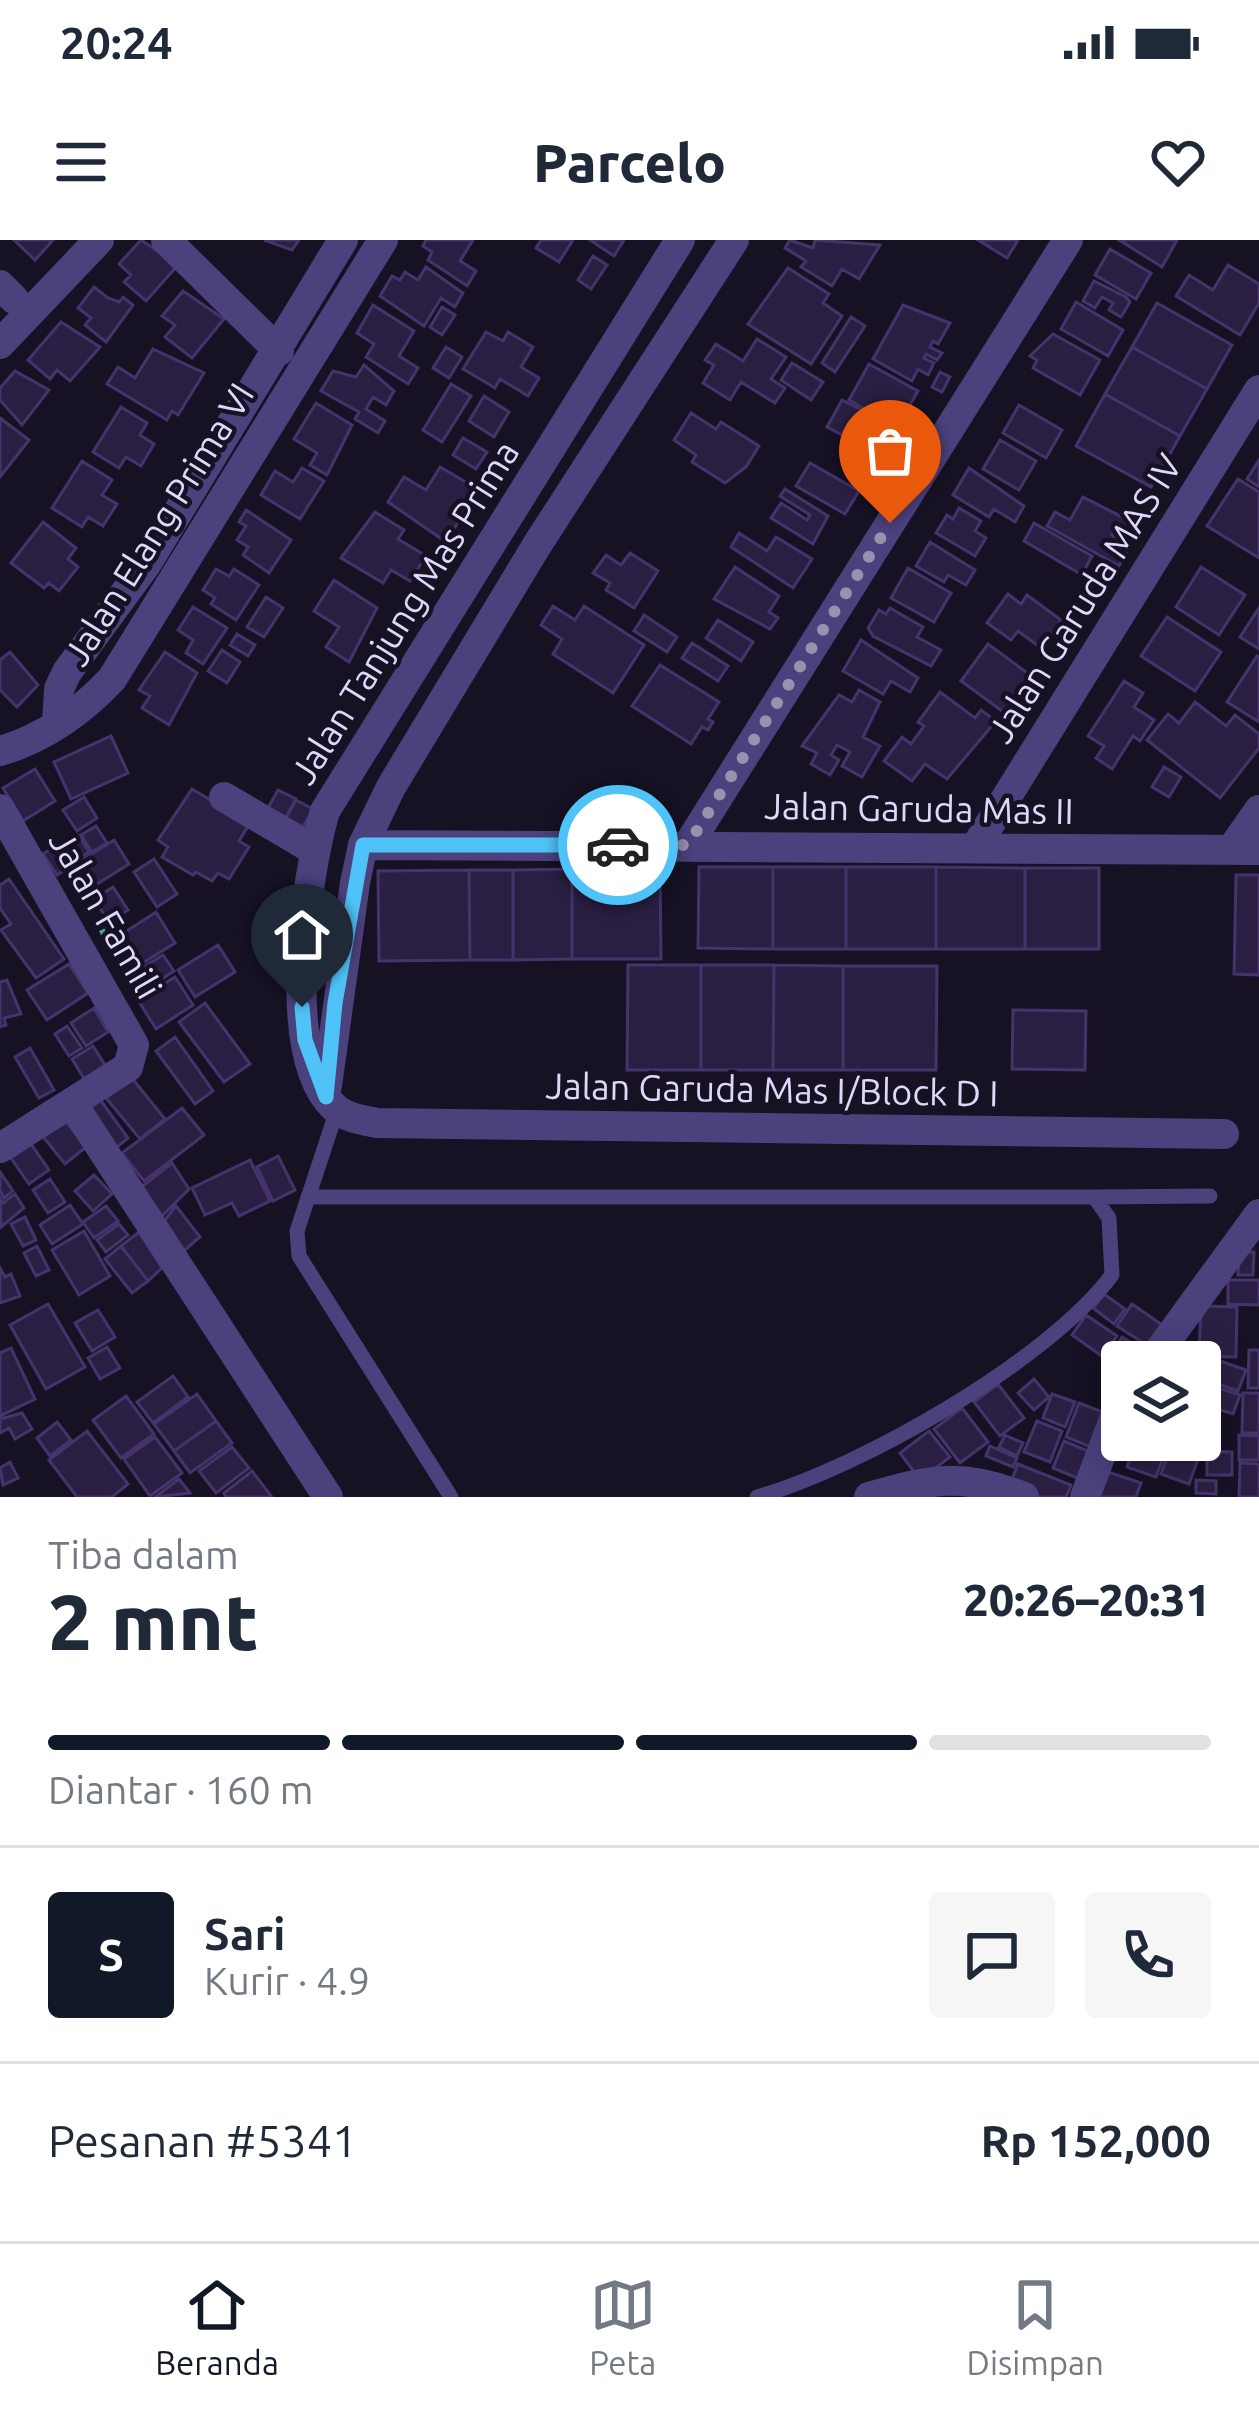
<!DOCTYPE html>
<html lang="id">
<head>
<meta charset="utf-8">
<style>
  :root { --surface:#fff; --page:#f6f6f7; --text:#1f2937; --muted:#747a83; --line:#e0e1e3; --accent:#111827 }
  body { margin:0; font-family:Ubuntu,sans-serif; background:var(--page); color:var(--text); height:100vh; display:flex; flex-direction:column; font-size:45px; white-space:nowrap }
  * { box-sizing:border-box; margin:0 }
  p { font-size:39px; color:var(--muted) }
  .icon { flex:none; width:66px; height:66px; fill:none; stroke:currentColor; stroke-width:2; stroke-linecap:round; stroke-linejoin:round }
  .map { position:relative; height:1257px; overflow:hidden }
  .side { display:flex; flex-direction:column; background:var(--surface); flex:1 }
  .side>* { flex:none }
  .fabs { position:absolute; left:1101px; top:1101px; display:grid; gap:24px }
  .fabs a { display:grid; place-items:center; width:120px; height:120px; border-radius:12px; background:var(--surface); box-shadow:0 6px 30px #0003; font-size:60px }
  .pin { position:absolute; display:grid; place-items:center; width:102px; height:102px; color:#fff; margin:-123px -51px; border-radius:50% 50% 50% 0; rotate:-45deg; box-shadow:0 0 12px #0007 }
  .pin .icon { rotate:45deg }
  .courier { position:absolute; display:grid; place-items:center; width:120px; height:120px; margin:-60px; border:9px solid #4fc3f7; border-radius:50%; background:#fff; color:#222; box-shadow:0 3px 15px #0007 }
  .head em { font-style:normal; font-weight:800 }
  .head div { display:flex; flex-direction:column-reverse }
  .head { display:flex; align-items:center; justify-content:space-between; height:204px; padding:0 48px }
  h1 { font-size:78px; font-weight:800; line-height:90px }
  .bar { display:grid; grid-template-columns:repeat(4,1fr); gap:18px 12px; align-content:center; height:144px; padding:0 48px }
  .bar i { height:15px; border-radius:9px; background:var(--line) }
  .bar .current { background:var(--accent) }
  .bar p { grid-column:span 4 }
  .line { display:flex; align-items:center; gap:30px; padding:0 48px; border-top:3px solid var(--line) }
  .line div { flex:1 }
  .round { display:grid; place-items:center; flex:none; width:126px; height:126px; border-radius:12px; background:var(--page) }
  .status { display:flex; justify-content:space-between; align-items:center; height:84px; padding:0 60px; background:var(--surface); direction:ltr }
  .status svg { height:33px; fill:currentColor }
  header { display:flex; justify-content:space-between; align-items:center; height:156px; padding:0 48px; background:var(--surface); font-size:54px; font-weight:800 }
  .tabs { display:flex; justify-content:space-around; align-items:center; height:168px; border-top:3px solid var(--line); background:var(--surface); font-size:33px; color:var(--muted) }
  .tabs a { display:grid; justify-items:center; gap:6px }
  .tabs .current { color:var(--accent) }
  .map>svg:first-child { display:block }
  .building { fill:#2a1f42; stroke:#45346c; stroke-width:3 }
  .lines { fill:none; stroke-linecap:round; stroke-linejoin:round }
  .path { stroke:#3da5aa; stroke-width:4.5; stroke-dasharray:6 9; stroke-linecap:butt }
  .service { stroke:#4a417d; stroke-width:15 }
  .minor { stroke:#4a417d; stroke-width:30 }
  .done { stroke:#9992af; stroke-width:12; stroke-dasharray:0 21.6 }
  .route { stroke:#4fc3f7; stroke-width:15 }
  .labels { text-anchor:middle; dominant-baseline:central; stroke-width:9; stroke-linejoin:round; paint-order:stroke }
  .street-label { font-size:36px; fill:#e0d8fb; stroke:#161123 }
</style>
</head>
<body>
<div class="status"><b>20:24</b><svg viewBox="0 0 49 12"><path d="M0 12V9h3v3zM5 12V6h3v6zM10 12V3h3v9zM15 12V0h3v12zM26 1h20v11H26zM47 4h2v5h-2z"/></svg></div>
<header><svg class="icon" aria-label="menu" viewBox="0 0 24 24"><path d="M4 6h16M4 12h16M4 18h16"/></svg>Parcelo<svg class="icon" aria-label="heart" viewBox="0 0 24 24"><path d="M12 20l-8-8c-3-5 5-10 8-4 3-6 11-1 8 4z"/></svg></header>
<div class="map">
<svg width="1259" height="1257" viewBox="0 0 1259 1257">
  <rect width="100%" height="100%" fill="#161123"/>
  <!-- building -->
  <path class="building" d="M14 0H53L35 20Z
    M141 0 178 25 146 61 124 42 131 35 119 24Z
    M264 0H299L292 10Z
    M426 0H473L460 21 476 31 467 46 428 20 432 12 423 6Z
    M541 0H573L559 22 536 8Z
    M590 0H624L614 16Z
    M790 0 813 8 815 0 880 5 859 39 842 29 832 46 801 27 806 21 785 8Z
    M978 0H1018L1007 18Z
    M1119 0H1177L1162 27Z
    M1110 9 1151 33 1136 59 1095 35Z
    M593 16 607 25 591 49 578 40Z
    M1228 25 1259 44V63L1240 95 1176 56 1189 35 1213 50Z
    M426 27 463 53 455 67 441 58 424 86 380 56 392 36 400 40 405 32 418 40Z
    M788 28 829 54 823 63 842 76 811 124 748 84Z
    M1094 41 1126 57 1130 62 1121 77 1109 70 1113 63 1102 57 1095 68 1083 61Z
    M94 47 108 58 119 62 123 57 133 65 106 102 85 85 91 78 78 68Z
    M183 51 224 79 192 118 165 97 175 85 162 76Z
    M1076 62 1123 90 1108 116 1061 89Z
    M1157 63 1232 105 1207 149 1132 107Z
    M373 65 414 91 399 116 418 128 408 144 366 117 374 104 357 93Z
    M903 65 950 83 938 104 933 101 930 107 942 113 937 120 926 114 924 118 934 123 928 135 918 129 912 141 873 119Z
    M442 67 455 75 442 95 430 87Z
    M851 77 865 86 835 132 822 123Z
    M61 82 100 107 70 141 57 130 50 139 28 120Z
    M486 92 503 101 508 92 533 107 521 127 539 138 528 156 500 139 495 148 463 129Z
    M1053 94 1100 120 1080 155 1033 128 1037 120 1030 116Z
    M757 99 786 117 771 139 785 148 775 163 741 142 730 160 703 143 714 125 705 120 716 104 743 121Z
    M446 107 462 117 449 138 433 128Z
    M1132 107 1207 149 1180 196 1105 154Z
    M153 109 204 133 178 175 172 171 167 180 107 144 118 127 135 138Z
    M792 123 823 142 811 160 781 140Z
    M869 124 918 151 897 187 849 160Z
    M364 125 394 151 386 165 373 157 366 169 385 181 378 193 355 179 359 172 321 151 333 131 356 137Z
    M15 131 49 150 22 185 0 160V148Z
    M940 132 950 137 942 152 932 147Z
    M451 144 471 156 442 202 423 190Z
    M1105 154 1180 196 1151 247 1076 206Z
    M484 156 509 172 494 197 469 181Z
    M842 160 894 187 879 215 827 187Z
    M316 163 352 185 327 235 310 225 317 213 294 199Z
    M1019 165 1062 190 1046 218 1003 193Z
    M121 167 147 183 140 195 154 204 141 226 126 217 119 228 93 212Z
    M691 173 716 189 721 182 759 206 746 227 725 243 692 222 696 215 674 200Z
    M0 178 29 200 0 237Z
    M463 198 487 212 476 229 453 215Z
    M1000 200 1036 221 1019 250 983 229Z
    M1259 220V247L1247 239Z
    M82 221 112 240 102 255 117 264 103 286 88 277 82 287 52 268Z
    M810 223 859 251 845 274 796 246Z
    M440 227 478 249 446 302 388 262 404 237 426 250Z
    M302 228 324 241 300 279 261 255 275 231 293 242Z
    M969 228 1024 266 1015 282 994 269 989 277 953 255Z
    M1238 239 1259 252V318L1207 286Z
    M785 249 828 276 813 304 771 278 781 263 807 280 810 275 780 256Z
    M1083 257 1136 284 1129 296 1116 288 1112 295 1130 305 1119 326 1047 286 1055 272 1070 280Z
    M959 268 981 281 975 291 986 298 975 316 936 293 947 275 953 279Z
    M246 270 291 300 269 333 243 315 248 307 237 300 246 286 239 282Z
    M375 272 404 290 398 299 426 316 410 341 391 330 383 343 341 318Z
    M43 282 76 308 68 319 78 327 59 351 49 343 44 348 11 323Z
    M1034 283 1092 316 1082 335 1024 301Z
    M739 293 767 311 776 297 812 319 793 348 731 307Z
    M930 302 975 330 966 345 948 335 944 342 916 326Z
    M630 313 658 331 634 368 606 350 610 343 593 333 606 315 621 325Z
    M735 327 779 356 769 372 778 378 770 389 714 359Z
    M1201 327 1245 355 1219 395 1176 367Z
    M908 328 951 353 934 382 891 358Z
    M216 329 229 336 234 329 259 345 236 380 211 364 215 358 203 350Z
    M334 340 377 368 349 422 326 407 339 387 314 371Z
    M1008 354 1021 364 1027 355 1061 380 1041 408 1018 391 1011 400 987 383Z
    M266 357 283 368 264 397 247 387Z
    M553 366 575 380 584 366 644 405 613 453 553 414 562 399 541 385Z
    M193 367 227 388 203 424 186 413 193 400 178 390Z
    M890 368 923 387 917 397 941 410 931 426 873 396 868 388 879 370 886 374Z
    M1259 368V409L1240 397Z
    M644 375 677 397 667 412 634 391Z
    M1167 377 1221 412 1195 451 1141 416Z
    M718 380 753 402 741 421 706 398Z
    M237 394 255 405 248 416 230 405Z
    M861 400 918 438 910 452 891 441 883 454 843 431Z
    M692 403 728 426 718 441 682 418Z
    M988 404 1033 437 1006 474 961 441Z
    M222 410 240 422 227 443 208 431Z
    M10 412 38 445 17 467 0 450V420Z
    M165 412 197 433 169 485 142 468 150 456 139 450Z
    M1257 416 1259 417V482L1227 462Z
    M660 425 719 462 708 479 713 482 708 490 702 487 691 504 632 466Z
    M1124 441 1143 453 1134 467 1154 480 1140 501 1133 496 1112 529 1096 518 1104 506 1088 496Z
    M859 450 880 462 863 497 880 506 862 537 842 526 850 512 837 505 831 515 839 520 830 535 811 524 817 513 802 506 839 455 852 462Z
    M940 452 975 478 981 470 996 481 947 539 925 524 912 541 884 521 902 497 911 504 924 486 918 482Z
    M1195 462 1226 486 1235 475 1259 494V508L1220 558 1147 500 1168 474 1179 483Z
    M111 496 128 533 71 559 54 522Z
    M1164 527 1181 537 1169 557 1152 547Z
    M35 529 55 561 23 581 3 548Z
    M192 549 250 583 239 601 249 607 229 639 218 633 212 641 196 632 193 635 162 617 168 607 158 600Z
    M278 550 296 559 286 577 268 568Z
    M84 557 97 578 77 591 63 570Z
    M296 560 313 569 303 587 286 578Z
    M96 586 107 603 92 612 81 595Z
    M78 595 89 612 72 622 61 605Z
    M114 600 129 624 86 651 71 627Z
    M58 604 72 626 57 635 43 614Z
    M154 619 177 654 157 667 134 632Z
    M699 627H773V709L698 708Z
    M773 627H846V709H773Z
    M846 627H936V709H846Z
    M936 627 1025 628V709H936Z
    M1025 628H1099V709H1025Z
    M572 629V719L513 720V630Z
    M572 629H660L661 719H572Z
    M469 630 470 720 379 721 378 631Z
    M469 630H513V720H470Z
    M1236 635H1259V735L1234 734Z
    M9 639 64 719 36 738 1 690 11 684 0 668V645Z
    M113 647 128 670 109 682 94 659Z
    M156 672 175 703 138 726 119 696Z
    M218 705 235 732 195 757 178 730Z
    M163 715 174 731 138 754 127 737Z
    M69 724 88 753 47 780 27 750Z
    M628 725H701V830H627Z
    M701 725H774L773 830H701Z
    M774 725 843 726V830H773Z
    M843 726H937L936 830H843Z
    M175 737 193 765 156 789 138 760Z
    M7 740 21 774 4 778 6 785 0 787V742Z
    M205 763 250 824 224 842 179 782Z
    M94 768 108 792 86 806 71 783Z
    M1013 770 1086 771 1085 830 1012 829Z
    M67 786 82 808 69 816 55 794Z
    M175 797 213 851 195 864 156 811Z
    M93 806 107 828 86 842 72 819Z
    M30 808 54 850 39 858 15 817Z
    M131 837 165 879 140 899 106 858Z
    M101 861 128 898 116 908 80 864Z
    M182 868 204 895 144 941 122 913Z
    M62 876 86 907 65 924 40 893Z
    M31 904 49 930 29 944 11 918Z
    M278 916 295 950 273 961 257 927Z
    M250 920 270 961 239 976 232 963 205 975 192 948Z
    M172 923 189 949 158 980 135 952Z
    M0 932 13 951 4 958 0 951Z
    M94 935 112 954 93 971 75 951Z
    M50 939 65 962 48 973 33 950Z
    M15 954 24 968 1 987 0 958 3 963Z
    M70 965 83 984 52 1004 40 985Z
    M106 966 118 981 94 998 83 982Z
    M176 966 200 997 180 1014 164 981Z
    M25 977 36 1000 23 1006 11 984Z
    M119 984 128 995 106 1012 97 1000Z
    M84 991 110 1036 79 1055 52 1010Z
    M139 992 162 1028 148 1041 121 1006Z
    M37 1006 49 1030 36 1036 24 1013Z
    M121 1006 148 1041 132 1053 105 1019Z
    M1239 1012H1254L1253 1035H1238Z
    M0 1028 5 1037 11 1034 20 1056 0 1063Z
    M1228 1040H1259V1065L1228 1064Z
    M1104 1054 1125 1069 1114 1084 1093 1068Z
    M48 1064 85 1127 46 1149 10 1085Z
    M1132 1064 1162 1085 1148 1106 1117 1086Z
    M1201 1066 1237 1067 1236 1117 1199 1116Z
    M98 1070 115 1097 92 1111 75 1083Z
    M1086 1075 1117 1096 1103 1117 1072 1095Z
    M1122 1097 1140 1108 1122 1128 1108 1119Z
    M107 1107 120 1128 100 1139 88 1118Z
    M11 1108 35 1159 0 1176V1113Z
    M1249 1110H1259V1148H1248Z
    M1220 1121 1246 1130 1238 1151 1212 1142Z
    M1200 1131 1212 1135 1200 1170Z
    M173 1136 188 1157 153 1183 137 1162Z
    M1034 1139 1049 1157 1034 1170 1018 1153Z
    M998 1144 1024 1178 1000 1196 974 1162Z
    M1212 1146 1240 1155 1233 1174 1205 1165Z
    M1243 1153H1259V1193H1242Z
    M197 1154 216 1181 174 1211 154 1184Z
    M1052 1154 1075 1162 1065 1187 1043 1178Z
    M126 1156 154 1194 121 1218 93 1180Z
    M1079 1163 1105 1173 1091 1207 1066 1197Z
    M962 1168 988 1202 960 1223 934 1189Z
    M22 1173 32 1189 15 1199 9 1188 0 1193V1179Z
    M1200 1178 1212 1182 1204 1204 1192 1200H1200Z
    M216 1181 232 1203 190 1233 174 1211Z
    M1037 1181 1062 1191 1050 1222 1024 1212Z
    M57 1182 71 1200 50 1216 37 1198Z
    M87 1191 128 1244 112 1257H77L49 1220Z
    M929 1191 950 1217 920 1240 900 1213Z
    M1005 1195 1023 1203 1017 1216 999 1207Z
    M1239 1195 1259 1196V1220H1239Z
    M155 1197 182 1233 150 1256 124 1219Z
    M1138 1200H1169L1164 1213Z
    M1064 1201 1093 1213 1082 1240 1053 1228Z
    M1134 1205 1164 1215 1156 1237 1127 1227Z
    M990 1206 1017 1218 1013 1227 986 1216Z
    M232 1207 249 1228 216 1253 199 1231Z
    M1170 1209 1198 1219 1189 1244 1161 1234Z
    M1207 1211 1232 1212V1235H1207Z
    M10 1222 18 1238 3 1245 0 1228Z
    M1240 1223 1259 1224V1257H1239Z
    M1018 1224 1071 1245 1066 1257H1035L1009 1247Z
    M1099 1229 1141 1243 1136 1257H1090Z
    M252 1231 272 1257H226L224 1253Z
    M179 1239 190 1253 155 1257Z
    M1196 1240 1216 1241V1254L1196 1253Z"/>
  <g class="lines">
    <!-- path -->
    <path class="path" d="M100 693 125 681"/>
    <!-- service -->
    <path class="service" d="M337 870 297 991 299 1016 451 1257
      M308 957H1094L1109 978 1112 1035C1047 1121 862 1227 757 1257
      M1094 957 1210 956"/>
    <!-- minor -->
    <path class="minor" d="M166 0 279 111
      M680 0 325 571C306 637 279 816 334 867 346 878 362 880 377 883L1224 894
      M0 45 14 59
      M0 104 99 0
      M57 484 59 449 67 432 147 323 343 0
      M0 511C43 499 82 471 112 439L383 0
      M224 557 314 610
      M0 569 134 805 128 827 0 908
      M363 605 1259 610
      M688 605 1068 0
      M975 608 1259 150
      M1231 610 1259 570
      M327 846 355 643 363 605 391 547 537 305 734 0
      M72 863 328 1257
      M1151 1122 1259 974
      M869 1257C931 1239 962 1232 1024 1257
      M1085 1257 1122 1158"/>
  </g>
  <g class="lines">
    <!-- done -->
    <path class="done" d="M618 605H688L890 283"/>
    <!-- route -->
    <path class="route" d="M302 767 305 800 326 857 335 763 363 605H618"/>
  </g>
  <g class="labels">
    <!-- street labels -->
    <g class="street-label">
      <text transform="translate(158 284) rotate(-58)">Jalan Elang Prima VI</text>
      <text transform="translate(1084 358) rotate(-58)">Jalan Garuda MAS IV</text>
      <text transform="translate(404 372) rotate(-58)">Jalan Tanjung Mas Prima</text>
      <text transform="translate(919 568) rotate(1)">Jalan Garuda Mas II</text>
      <text transform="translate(106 674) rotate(60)">Jalan Famili</text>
      <text transform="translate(772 849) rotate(1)">Jalan Garuda Mas I/Block D I</text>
    </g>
  </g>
</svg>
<div class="fabs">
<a><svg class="icon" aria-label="layers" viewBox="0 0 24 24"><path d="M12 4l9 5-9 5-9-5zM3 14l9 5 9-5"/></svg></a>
</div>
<div class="pin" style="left:890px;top:283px;background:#ea580c"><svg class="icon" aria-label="bag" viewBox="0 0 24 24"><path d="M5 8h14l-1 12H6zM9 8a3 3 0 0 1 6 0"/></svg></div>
<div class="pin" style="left:302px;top:767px;background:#1f2937"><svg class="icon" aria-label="home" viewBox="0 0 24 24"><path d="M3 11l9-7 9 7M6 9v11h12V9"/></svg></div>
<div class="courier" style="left:618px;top:605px"><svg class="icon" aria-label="car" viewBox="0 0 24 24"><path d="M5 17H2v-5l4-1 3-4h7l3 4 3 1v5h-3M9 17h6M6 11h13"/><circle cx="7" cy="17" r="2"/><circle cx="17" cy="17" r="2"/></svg></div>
</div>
<section class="side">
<div class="head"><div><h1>2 mnt</h1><p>Tiba dalam</p></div><em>20:26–20:31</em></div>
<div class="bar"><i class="current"></i><i class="current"></i><i class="current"></i><i></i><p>Diantar · 160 m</p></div>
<div class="line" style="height:216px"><b class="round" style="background:var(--accent);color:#fff">S</b><div><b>Sari</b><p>Kurir · 4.9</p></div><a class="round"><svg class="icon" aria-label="chat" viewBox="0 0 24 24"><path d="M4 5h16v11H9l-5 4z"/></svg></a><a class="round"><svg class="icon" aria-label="phone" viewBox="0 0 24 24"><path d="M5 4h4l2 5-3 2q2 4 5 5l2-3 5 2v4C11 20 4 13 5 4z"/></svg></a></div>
<div class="line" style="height:156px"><div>Pesanan #5341</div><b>Rp 152,000</b></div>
</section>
<nav class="tabs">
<a class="current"><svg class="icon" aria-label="home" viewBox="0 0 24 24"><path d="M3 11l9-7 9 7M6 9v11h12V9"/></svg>Beranda</a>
<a><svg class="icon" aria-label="map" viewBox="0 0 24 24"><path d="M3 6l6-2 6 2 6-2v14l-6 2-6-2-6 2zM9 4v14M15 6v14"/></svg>Peta</a>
<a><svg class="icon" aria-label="saved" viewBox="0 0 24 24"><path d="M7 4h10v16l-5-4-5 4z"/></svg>Disimpan</a>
</nav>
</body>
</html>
